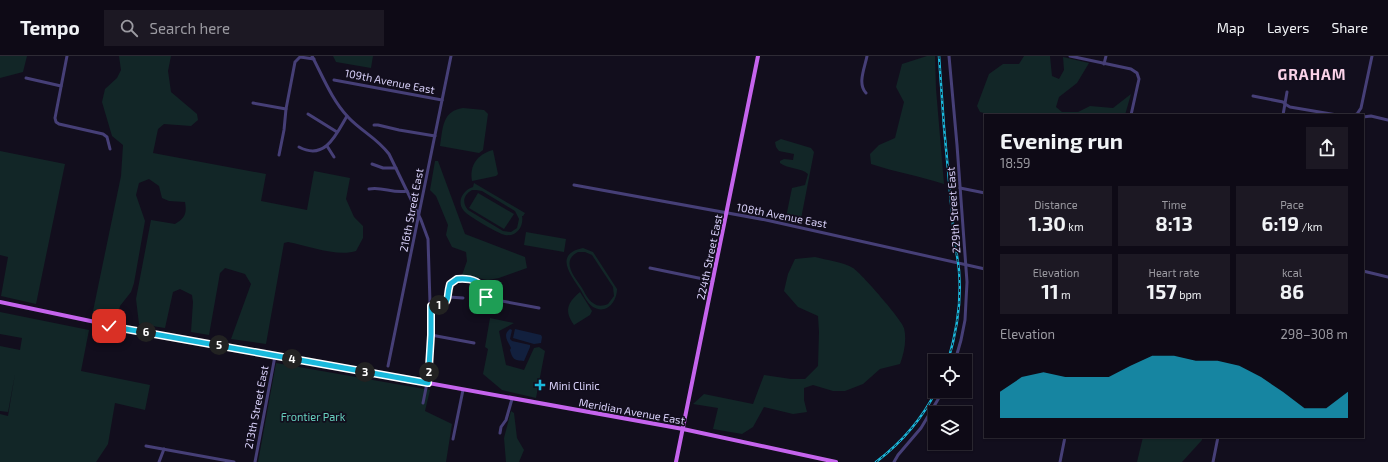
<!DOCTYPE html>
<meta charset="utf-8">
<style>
:root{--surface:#0e0a16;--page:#1c1823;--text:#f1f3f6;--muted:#9b9aa1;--line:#2e2b35;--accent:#1ab9dc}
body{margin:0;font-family:"Exo 2",sans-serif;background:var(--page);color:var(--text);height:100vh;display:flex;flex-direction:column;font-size:15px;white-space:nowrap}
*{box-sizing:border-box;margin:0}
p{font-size:13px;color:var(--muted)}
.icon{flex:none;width:22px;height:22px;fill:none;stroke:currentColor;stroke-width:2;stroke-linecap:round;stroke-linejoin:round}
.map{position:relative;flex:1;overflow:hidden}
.panel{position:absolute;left:984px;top:58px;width:380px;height:324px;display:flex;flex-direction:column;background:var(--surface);border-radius:0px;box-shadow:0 1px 3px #0004,0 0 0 1px var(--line)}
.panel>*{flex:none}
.controls{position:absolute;left:928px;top:298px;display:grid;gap:8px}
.controls a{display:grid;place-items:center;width:44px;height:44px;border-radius:0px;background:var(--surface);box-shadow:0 1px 3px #0004,0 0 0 1px var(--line);font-size:20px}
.pin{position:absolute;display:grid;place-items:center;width:34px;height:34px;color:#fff;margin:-17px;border-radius:8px;box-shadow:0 2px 6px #0006}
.km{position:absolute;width:20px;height:20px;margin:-10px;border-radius:50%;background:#222;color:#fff;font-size:11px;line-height:20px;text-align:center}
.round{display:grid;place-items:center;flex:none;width:42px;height:42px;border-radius:0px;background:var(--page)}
.head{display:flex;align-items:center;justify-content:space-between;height:68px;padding:0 16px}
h1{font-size:22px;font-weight:700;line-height:30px}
.figures{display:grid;grid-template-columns:repeat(3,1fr);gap:6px;height:68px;padding:4px 16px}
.figures div{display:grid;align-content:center;border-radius:0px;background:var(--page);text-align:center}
.figures b{font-size:20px;font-weight:700}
.figures small{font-size:11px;font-weight:400}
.figures p{font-size:11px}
.chart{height:112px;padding:8px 16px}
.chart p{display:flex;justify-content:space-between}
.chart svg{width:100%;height:72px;margin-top:4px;fill:var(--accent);opacity:.7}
header{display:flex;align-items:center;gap:24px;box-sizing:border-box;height:56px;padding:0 20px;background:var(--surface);border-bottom:1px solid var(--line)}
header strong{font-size:19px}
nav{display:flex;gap:22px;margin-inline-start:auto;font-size:14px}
.search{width:280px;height:36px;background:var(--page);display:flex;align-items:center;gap:10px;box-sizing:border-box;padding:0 14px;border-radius:0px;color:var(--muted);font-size:15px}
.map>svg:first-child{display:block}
.green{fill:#122627;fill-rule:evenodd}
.water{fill:#12203e}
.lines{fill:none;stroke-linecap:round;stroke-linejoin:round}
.minor{stroke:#463f77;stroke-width:3}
.major{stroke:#c564ed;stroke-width:4}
.rail-casing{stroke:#1ab9dc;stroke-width:2.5}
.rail{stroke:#120e1d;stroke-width:1;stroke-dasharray:3;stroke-linecap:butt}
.route-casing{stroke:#fff;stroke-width:8}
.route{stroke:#1ab9dc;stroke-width:5}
.poi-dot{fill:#1ab9dc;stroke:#120e1d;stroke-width:1.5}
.labels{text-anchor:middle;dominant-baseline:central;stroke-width:3.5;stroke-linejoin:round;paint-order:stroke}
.street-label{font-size:11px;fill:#d8d0f9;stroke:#120e1d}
.poi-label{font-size:11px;fill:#d8d0f9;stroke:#120e1d;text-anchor:start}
.park-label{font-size:11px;fill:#66d0be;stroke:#120e1d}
.district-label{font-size:15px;font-weight:bold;letter-spacing:1px;fill:#fad2e8;stroke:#120e1d}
</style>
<header>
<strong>Tempo</strong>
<div class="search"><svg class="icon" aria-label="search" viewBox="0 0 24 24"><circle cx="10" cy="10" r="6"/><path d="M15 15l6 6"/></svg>Search here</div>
<nav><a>Map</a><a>Layers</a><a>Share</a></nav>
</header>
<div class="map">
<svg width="1388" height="406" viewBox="0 0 1388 406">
<rect width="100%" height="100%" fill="#120e1d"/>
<!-- green -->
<g class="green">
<path d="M0,0H27L23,16L0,22Z"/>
<path d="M119,0H171L168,15L171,36L197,58L198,64L191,70L164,68L158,73L153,97L266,118L261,145L307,154L314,115L350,122L346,143L354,161L363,170V182L356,195C338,201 308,190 288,186L284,187L266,288L231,283L251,228L245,218L225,212L220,217L209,279L191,276L193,246L192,239L180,233L173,236L165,272L139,268L136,243L151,164L175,168C185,162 187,158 185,146L169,145L162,142L159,130L149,123L139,127L136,139L145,165L134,227L131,236L120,250L117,264L92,260L121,120L123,89L112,80L102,46L105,33L117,22L121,14Z"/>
<path d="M333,0H373L371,12L336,6Z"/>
<path d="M927,0H935L936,33L944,128C920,120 895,116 871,108L870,98L879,89L895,82L904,46L896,31L902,8Z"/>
<path d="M1024,0H1050L1052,20L1059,23L1064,14L1063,1L1089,7L1077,27L1059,41L1056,51L1062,56H1078L1090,50L1113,52L1131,38L1125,59H992L980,56L977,50L989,18L1003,8H1019Z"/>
<path d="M463,52L484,54L488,58L483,94L479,97L440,90C443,72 442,55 463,52Z"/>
<path d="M781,83L811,92L814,96L800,168L785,166L792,132L805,129L808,118C802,112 788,113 780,107V105L784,103L793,104L794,98L779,95L776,91L775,86Z"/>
<path d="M493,94L498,118L496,120L472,125C469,109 478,98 493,94Z"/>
<path d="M0,95L65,108L36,248L1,240L8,201L0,199Z"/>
<path d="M435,105H438L465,178L525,201L527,212L499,222L488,224L462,219L467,205L466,196L452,191L446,179L448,169L436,140L430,134Z"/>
<path d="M474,127L525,157L523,160H522C524,170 517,181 505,179C499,178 468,160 464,155C456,146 463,134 473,131ZM472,134H476L482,135L515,155L519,163L517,172L511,176L503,175L468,154C462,147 463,139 472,134Z"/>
<path d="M478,137L514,158L504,173L469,152Z"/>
<path d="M526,176L566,183L564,196L524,189Z"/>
<path d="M583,192L593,196L617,233C617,246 606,259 593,251C587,247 583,238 580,233C570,218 554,198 583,192ZM578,196H585L592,199L613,231L614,240L608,248C603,250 598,251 593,247C588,244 585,237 582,232C575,221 560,205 578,196Z"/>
<path d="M815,201C826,204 844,206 853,212C861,217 902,264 904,272C907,284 904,297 900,308L880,313L863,328L845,335H833L813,329L804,332V344L807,356L793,358L764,351L753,371L742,378L713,373L718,352L693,348L704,338L753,348L764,319L791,323H805L818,310L819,276L818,260L798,251L784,235L788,218L795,203Z"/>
<path d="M580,236L592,255L590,259L574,269C564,255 567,247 580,236Z"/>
<path d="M0,256L89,274L81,315L150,329L145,354L115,347L108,388L96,406H0V358L8,360L15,318L8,356L0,355V290L20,294L22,282L0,278Z"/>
<path d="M490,262L514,267L499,275L506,309L524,314L534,292L539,291L545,295L536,342L502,334L483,318L488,293L485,291Z"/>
<path d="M276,307L430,334L425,355L452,368L446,406H258Z"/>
<path d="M511,355L514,357L517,382L524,394L519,406H506L504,382Z"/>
<path d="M1143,381H1202V384L1182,406H1137Z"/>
</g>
<!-- water -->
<g class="water">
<path d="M510,273L512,274L510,283L512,285L530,289V291L524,305C514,304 513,304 510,294L511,292C508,285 502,279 510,273Z"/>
<path d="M515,273L541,279L542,281L541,287L534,288L513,282Z"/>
</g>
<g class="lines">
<!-- minor -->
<g class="minor">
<path d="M67,0L55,62L56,66L59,68L103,78L107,81L110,93"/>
<path d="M312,0C323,21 332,44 348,61C362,76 376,81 389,98L421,164L428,183L431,279L428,322L423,347"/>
<path d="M949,0L957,89L967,226L965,264L961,284L955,305"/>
<path d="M1070,0L1131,13L1137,17L1139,23L1131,59"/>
<path d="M1104,8L1106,0"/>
<path d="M26,22L61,30"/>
<path d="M334,24L442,44"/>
<path d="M866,37C857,28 865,11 867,0"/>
<path d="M1253,40L1283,46L1285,48L1290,51L1337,59"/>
<path d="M253,47L286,53"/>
<path d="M308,58L337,76"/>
<path d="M1283,59L1287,36"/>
<path d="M1349,59H1350"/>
<path d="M1354,59L1357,58L1361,52L1372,0"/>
<path d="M1363,61L1371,60L1388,64"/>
<path d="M374,69H378L399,74L435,80"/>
<path d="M327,90L334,101"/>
<path d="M299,91C325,105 336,79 347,60"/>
<path d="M279,99L284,74L286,53L295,6L300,1L314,3"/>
<path d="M372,108L383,112H396"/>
<path d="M574,129L766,164L985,213"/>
<path d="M960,132L985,137"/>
<path d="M369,133C382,130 393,138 407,135"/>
<path d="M650,212L713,225"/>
<path d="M1363,215L1388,221"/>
<path d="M449,241L463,242"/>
<path d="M431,250C435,249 439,250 443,248C455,243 443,222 460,222C466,222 477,224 481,229C485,235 483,240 491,243L539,252"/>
<path d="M431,279L474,287"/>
<path d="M388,310L451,0"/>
<path d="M500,377L501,371L506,364L512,343"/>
<path d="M453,383L463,334"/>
<path d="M146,390L234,406"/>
<path d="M159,406L164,393"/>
<path d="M255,406L275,300"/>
<path d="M894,406L898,399L921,372L943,335"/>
<path d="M1060,406L1065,381"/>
<path d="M1213,406L1218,381"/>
</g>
<!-- major -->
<g class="major">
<path d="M0,246L119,271L683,373L836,406"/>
<path d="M676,406L758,0"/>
</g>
<!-- rail casing -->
<g class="rail-casing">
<g id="rail">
<path d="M939,0L944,71L955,190C964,227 959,268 948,305"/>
<path d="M876,406C901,387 922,363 936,335"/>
</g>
</g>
<!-- rail -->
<use href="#rail" class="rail"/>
</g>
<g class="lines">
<!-- route casing -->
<g class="route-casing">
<path id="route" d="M109,270L428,327L431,279V250C453,248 445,245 450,228L457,223C464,222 476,223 480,229C483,232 483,237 486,241"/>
</g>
<!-- route -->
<use href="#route" class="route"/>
</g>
<!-- markers -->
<path class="poi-dot" d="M538 323h4v4h4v4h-4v4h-4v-4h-4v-4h4z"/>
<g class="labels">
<!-- street labels -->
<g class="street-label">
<text transform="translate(390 25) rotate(11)">109th Avenue East</text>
<text transform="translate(411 154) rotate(-79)">216th Street East</text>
<text transform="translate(953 154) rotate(-94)">229th Street East</text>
<text transform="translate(782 159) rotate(11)">108th Avenue East</text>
<text transform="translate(709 201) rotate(-78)">224th Street East</text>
<text transform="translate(256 351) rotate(-79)">213th Street East</text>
<text transform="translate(632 355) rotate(10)">Meridian Avenue East</text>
</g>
<!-- poi labels -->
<g class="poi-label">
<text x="549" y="329">Mini Clinic</text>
</g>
<!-- park labels -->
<g class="park-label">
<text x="313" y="360">Frontier Park</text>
</g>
<!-- district labels -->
<g class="district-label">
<text x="1312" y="18">GRAHAM</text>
</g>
</g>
</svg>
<div class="controls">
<a><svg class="icon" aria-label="locate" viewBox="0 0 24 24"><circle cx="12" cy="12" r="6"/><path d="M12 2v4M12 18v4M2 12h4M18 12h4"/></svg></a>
<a><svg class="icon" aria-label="layers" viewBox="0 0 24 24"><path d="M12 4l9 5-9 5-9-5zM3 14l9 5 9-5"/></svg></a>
</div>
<div class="pin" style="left:486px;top:241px;background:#1e9e55"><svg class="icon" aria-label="arrive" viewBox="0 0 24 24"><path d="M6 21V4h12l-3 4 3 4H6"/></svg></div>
<div class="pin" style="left:109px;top:270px;background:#d93025"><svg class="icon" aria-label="check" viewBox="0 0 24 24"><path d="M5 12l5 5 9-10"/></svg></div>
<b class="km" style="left:439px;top:249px">1</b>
<b class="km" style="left:429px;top:316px">2</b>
<b class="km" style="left:365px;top:316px">3</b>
<b class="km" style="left:292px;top:303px">4</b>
<b class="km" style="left:219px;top:289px">5</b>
<b class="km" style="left:146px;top:276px">6</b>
<section class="panel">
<div class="head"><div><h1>Evening run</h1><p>18:59</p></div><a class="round"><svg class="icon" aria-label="share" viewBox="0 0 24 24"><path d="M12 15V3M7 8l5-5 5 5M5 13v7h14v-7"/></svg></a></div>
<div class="figures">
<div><p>Distance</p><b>1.30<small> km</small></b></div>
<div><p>Time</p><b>8:13</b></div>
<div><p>Pace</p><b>6:19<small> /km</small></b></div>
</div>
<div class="figures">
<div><p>Elevation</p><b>11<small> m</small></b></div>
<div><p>Heart rate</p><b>157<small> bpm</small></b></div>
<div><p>kcal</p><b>86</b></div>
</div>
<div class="chart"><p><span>Elevation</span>298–308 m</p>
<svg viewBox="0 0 160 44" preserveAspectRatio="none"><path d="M0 44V28L10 19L20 16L30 19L40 19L50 19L60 12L70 6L80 6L90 9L100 9L110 12L120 19L130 28L140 38L150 38L160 28V44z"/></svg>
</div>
</section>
</div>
